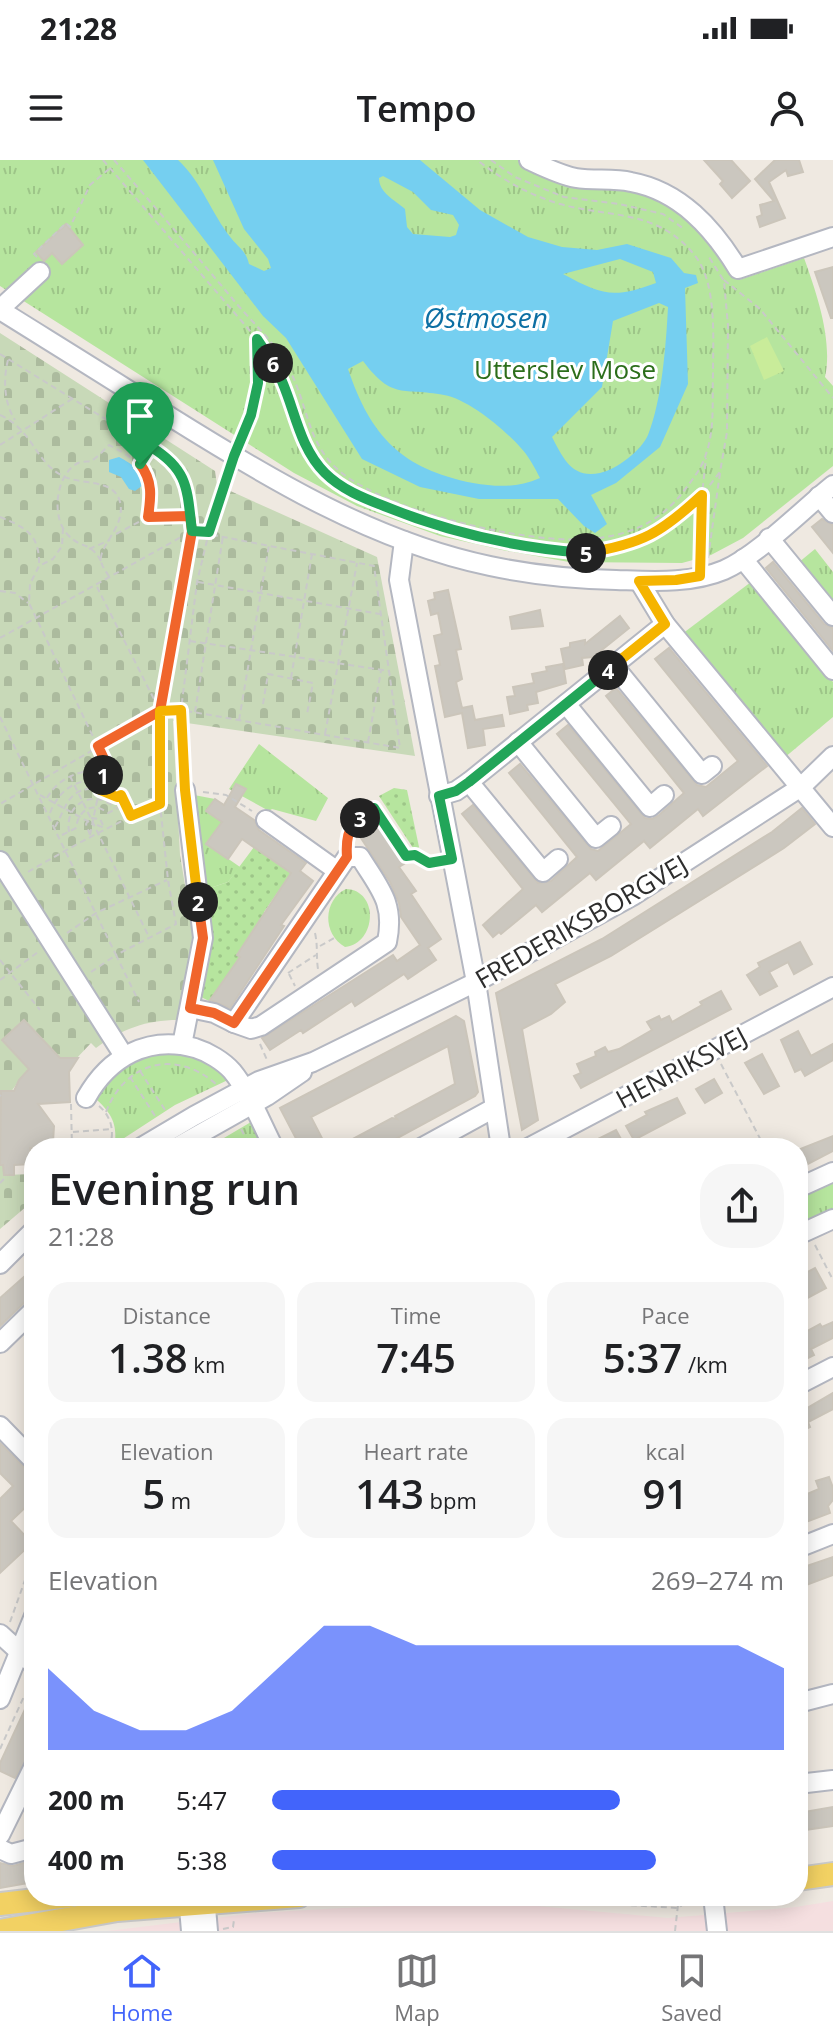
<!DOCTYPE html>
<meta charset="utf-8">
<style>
:root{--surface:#fff;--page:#f6f6f6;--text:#202124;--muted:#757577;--line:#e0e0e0;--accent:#4264fb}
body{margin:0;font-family:"Open Sans",sans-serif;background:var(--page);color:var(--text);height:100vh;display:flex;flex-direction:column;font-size:30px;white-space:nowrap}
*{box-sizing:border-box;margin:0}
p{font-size:26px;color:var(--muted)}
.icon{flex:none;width:44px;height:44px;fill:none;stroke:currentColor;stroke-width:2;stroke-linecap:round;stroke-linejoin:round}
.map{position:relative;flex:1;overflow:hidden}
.panel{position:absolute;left:24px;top:978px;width:784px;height:768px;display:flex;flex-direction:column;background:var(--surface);border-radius:32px;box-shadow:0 4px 20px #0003}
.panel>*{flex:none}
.pin{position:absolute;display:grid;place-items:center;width:68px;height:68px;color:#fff;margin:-82px -34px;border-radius:50% 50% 50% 0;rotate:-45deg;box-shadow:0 0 8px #0007}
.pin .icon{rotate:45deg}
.km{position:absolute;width:40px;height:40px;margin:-20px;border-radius:50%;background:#222;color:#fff;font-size:22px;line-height:40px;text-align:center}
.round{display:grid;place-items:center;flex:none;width:84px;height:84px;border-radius:32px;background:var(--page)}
.headline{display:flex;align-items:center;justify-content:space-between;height:136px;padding:0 24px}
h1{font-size:44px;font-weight:600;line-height:60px}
.metrics{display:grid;grid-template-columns:repeat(3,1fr);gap:12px;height:136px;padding:8px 24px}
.metrics div{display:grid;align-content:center;border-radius:20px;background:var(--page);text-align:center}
.metrics b{font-size:40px;font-weight:600}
.metrics small{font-size:22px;font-weight:400}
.metrics p{font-size:22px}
.chart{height:224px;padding:16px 24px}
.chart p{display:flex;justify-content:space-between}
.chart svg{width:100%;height:144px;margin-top:8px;fill:var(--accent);opacity:.7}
ul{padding:0 24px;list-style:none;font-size:26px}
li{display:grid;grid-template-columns:128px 96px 1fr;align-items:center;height:60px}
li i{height:20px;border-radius:10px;background:var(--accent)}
.status{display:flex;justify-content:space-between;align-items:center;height:56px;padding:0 40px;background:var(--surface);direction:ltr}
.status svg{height:22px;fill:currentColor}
header{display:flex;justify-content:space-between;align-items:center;height:104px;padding:0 24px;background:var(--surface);font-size:36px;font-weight:600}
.dock{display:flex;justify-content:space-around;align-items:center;height:112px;border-top:2px solid var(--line);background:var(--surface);font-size:22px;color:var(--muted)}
.dock a{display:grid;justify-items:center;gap:4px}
.dock .selected{color:var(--accent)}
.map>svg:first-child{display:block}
.medical{fill:#f5dfe0}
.grass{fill:url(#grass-dots)}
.cemetery{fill:url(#cemetery-stones)}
.park{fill:url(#park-tufts)}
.pitch{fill:#c9ec9a}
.water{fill:#75cff0;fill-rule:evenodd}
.building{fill:#cbc7bf;stroke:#cbc5ba;stroke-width:2}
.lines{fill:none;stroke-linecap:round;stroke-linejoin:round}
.minor-casing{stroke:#b4b7c1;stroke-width:22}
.major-casing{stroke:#c9c9c9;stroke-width:26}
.path{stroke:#c9c9c9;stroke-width:2;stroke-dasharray:6 4;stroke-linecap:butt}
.minor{stroke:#fff;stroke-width:18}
.major{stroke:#f2d163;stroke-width:22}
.split-1-casing{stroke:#fff;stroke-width:16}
.split-2-casing{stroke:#fff;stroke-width:16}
.split-3-casing{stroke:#fff;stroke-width:16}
.split-4-casing{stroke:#fff;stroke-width:16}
.split-5-casing{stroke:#fff;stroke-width:16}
.split-6-casing{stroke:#fff;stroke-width:16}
.split-7-casing{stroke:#fff;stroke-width:16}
.split-1{stroke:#f0652b;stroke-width:10}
.split-2{stroke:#f5b400;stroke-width:10}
.split-3{stroke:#f0652b;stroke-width:10}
.split-4{stroke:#22a559;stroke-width:10}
.split-5{stroke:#f5b400;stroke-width:10}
.split-6{stroke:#22a559;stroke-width:10}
.split-7{stroke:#22a559;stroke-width:10}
.labels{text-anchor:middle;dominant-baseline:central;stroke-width:6;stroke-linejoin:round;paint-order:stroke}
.park-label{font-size:26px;fill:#2c6e1b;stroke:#fff}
.street-label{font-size:26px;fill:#2e2e2e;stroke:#fff}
.water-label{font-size:28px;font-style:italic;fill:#0d6fa3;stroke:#fff}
</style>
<div class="status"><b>21:28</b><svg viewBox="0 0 49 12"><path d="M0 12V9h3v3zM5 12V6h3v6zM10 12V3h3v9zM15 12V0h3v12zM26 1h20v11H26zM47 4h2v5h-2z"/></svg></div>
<header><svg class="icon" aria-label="menu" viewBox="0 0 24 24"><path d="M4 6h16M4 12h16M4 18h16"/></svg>Tempo<svg class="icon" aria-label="person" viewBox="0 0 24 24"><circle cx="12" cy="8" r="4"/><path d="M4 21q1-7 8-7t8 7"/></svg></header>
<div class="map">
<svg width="833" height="1771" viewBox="0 0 833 1771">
<defs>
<pattern id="grass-dots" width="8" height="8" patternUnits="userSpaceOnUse" patternTransform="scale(2)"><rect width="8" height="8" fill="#b6e59e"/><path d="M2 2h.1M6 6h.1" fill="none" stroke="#9dc588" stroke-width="1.8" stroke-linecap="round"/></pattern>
<pattern id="cemetery-stones" width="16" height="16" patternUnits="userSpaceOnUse" patternTransform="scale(2)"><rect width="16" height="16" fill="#c8d9b8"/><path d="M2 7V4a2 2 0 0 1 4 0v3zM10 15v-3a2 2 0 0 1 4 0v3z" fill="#acbb9e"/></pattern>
<pattern id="park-tufts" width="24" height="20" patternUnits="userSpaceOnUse" patternTransform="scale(2)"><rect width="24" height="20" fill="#b6e59e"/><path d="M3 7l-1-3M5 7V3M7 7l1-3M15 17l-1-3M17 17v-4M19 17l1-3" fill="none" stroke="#9dc588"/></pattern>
</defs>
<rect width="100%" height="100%" fill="#efe9e1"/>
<!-- medical -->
<path class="medical" d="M833,1741V1771H107L257,1753L343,1748L494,1742L668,1758L796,1747Z"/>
<!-- grass -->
<g class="grass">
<path d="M394,628L407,630L419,687L415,691L379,636Z"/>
<path d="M254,687L291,713L264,752L266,754L238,796L240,797L209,841L201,837L212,772L204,730L228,722Z"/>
</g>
<!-- cemetery -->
<g class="cemetery">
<path d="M0,173L215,311L217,325L377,397L415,596L173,561L180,695L193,773L178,860C146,860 122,869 96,888L91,883L75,900L61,899L24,860L2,881L28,908V912C15,921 15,932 0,942Z"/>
<path d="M0,1005H3L4,1015L34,1014V1040L0,1069Z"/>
</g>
<!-- park -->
<g class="park">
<path d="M0,0H520L635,29L670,42L718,84L739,120L804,98C817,134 833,181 825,217L833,226V306L743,378L711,395L682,403L569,402L502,390L440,376L357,346L294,313L0,126Z"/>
<path d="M815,389L833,412V448L798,403Z"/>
<path d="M751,422L833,522V557L784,598L682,474Z"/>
<path d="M259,584L328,638L316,661L272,649L269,651L229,629Z"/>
<path d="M194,635L215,639L206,651L222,662L207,684L240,707L228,722L204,730Z"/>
<path d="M346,729C379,730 377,783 345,787C322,774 323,740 346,729Z"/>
<path d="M175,890L208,901L230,919L175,945L115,984C117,964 112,954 97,940C118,902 135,898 175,890Z"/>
<path d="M251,962L265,988H207Z"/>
<path d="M833,1016V1054L798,1070V1031Z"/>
</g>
<!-- pitch -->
<path class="pitch" d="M767,177L784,211L764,220L750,186Z"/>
<!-- water -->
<g class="water">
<path d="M143,0H178C202,22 211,53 231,78C239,88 246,91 249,104L264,111L271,108L268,99L244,69L213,0H420L480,50L528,77L562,87L597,90L627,84L671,98L684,113L696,115L698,123L685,128L688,224L660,287L616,323L591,335L607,364L595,373L584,366L558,339H479L420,327L362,299L286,178L263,156ZM383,16L413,32L431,50L453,55L459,65L456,75L450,77L413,74L407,67L405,49C395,40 379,33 379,18ZM620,99L653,112L656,123C613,139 602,135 563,114ZM659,143L668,147C666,185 662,240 648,275C641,291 617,309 600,313C572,319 563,298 552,277L602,227L613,161ZM363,201C393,241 403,227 444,235C468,239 504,269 520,287C528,295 535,308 540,318C517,328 497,327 473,323C402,309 371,277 348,209Z"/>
<path d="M119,297C132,304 142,310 143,325L135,331L129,329L121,317L109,312V300Z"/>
</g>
<!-- building -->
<g class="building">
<path d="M704,0H731L750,21L732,38L720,24L723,21Z"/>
<path d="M775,0H799L803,12L788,16L786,10L769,22L785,58L760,67L757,57L762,55L760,45L774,41L755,19Z"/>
<path d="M66,64L83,85L62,104L52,93L44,101L36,92Z"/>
<path d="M833,107V158H831L815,112Z"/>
<path d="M822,359L833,365V393L812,367Z"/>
<path d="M773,402L824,464L833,468V491L766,408Z"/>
<path d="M448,430L461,489L456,490L462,519L456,522L462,548L472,546L475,560L502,555L504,566L483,569L485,585L468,588L462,553L445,557L435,506L440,505L434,476L442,474L438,453L431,455L428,441L435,439L434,433Z"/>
<path d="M540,450L543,466L512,469L510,457Z"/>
<path d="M620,456L629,468L593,497L582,498L583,505L565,509L561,489L570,487V483L585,480V484Z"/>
<path d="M669,488L767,606L703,656L698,649L650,688L644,681L596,720L590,713L542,752L536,745L501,774L499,772L493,777L483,765L523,729L462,654L473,645L538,723L551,721L577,697L509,613L520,604L591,689L598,691L631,664L557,574L568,565L645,658L652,659L658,656L684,633L606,536L616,528L697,625L706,627L738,601L655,499Z"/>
<path d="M563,504L566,523L536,532L538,543L527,545L528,550L510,554L507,537L515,536L513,527L534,523L532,514L547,511L546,507Z"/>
<path d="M236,624L246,629L235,647L254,660L259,670L306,703L300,711L313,721L281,765L284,766L230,848L210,840L240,797L237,795L291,713L242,679L228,699L206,684L222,662L206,651L215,639L224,645Z"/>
<path d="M802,648L815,664L784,688L611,796L555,824L565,842L551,854L522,869L538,960L522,970L496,833L602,779L772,672Z"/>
<path d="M370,654L404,704L399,707L416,731L411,734L441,779L428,788L436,800L408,819L404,814L355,846L352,841L303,873L301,870L270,890L262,878L393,795L397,801L420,785L401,757L399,743L390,722L353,666Z"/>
<path d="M800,782L812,804L794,814L788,802L769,812L777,826L760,835L747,815L760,807L758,803Z"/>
<path d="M721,831L731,849L581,928L574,916L581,913L577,904L596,896L595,892L605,887L608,892L619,889L652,870L647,862L659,856L661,860L669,856L672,862L702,845L700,842Z"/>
<path d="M456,856L464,861L478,932L475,936L379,988H336L392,958L397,959L395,956L455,924L448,886L311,957L327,988H301L280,948Z"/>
<path d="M24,860L60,898H78L69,912L70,942L38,944L54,966L53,982L46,988H30L31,1004L14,1005V1015H4L3,1005H0L1,931H14L19,920L29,909L2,880Z"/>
<path d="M798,871L811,896L833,884V900L805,916L801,909L795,912L781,880Z"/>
<path d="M762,894L779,926L764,934L745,903Z"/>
<path d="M714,919L722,933L705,943L696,929Z"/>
<path d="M677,938L685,953L634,980L626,966L647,955L645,952Z"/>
<path d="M616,970L621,979L612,984L615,988H580Z"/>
<path d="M833,976V991L798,1009V990Z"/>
<path d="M34,1108V1138L26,1141L0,1166V1138Z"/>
<path d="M815,1108L826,1128L798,1143V1117Z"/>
<path d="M833,1162V1178L811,1189L814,1195L798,1203V1176L820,1164L822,1167Z"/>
<path d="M833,1233V1249L808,1262L810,1267L798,1273V1243L802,1251Z"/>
<path d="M0,1283L34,1317V1339L11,1361L32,1383L0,1413V1339L13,1326L0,1313Z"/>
<path d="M829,1317L833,1328V1340L828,1346L830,1353L798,1365V1338L819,1329L816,1321Z"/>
<path d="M833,1397V1415L798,1428V1409Z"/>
<path d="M34,1530V1587L15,1618L0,1611V1603Z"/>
<path d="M833,1647V1666L798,1671V1653Z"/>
<path d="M34,1700V1722L0,1728V1703L13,1706Z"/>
</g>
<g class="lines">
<!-- minor casing -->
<g class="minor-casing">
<g id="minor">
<path d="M529,0C544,7 560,15 576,18C594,21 613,18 631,22C680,31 713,68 738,109L833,77"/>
<path d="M0,149L40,112"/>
<path d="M0,150C56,185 113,220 169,256C268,318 374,382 490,406C532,415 574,419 616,420C651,421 691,424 724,410C757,396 803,349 833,325"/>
<path d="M819,336L833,353"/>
<path d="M769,378L833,456"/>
<path d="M404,381L399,420L476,822L501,988"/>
<path d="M743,399L833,510"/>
<path d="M639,421L665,464L833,667"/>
<path d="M613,505L702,614L712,606"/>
<path d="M566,544L650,647L664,635"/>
<path d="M518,582L596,678L611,666"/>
<path d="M469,622L543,712L558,699"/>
<path d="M439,636L456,631L469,622L665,464"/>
<path d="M266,660L336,710"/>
<path d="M347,697H360C380,729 395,743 387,782L261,866L251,869L234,863Z"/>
<path d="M0,701L124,896"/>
<path d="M190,848L214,853L234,863"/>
<path d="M182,885L203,778L185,630"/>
<path d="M86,938C109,897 148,875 195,888C208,892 223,901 232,911C250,933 261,963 274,988"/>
<path d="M140,988L194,956L259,921L313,902L476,822L634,735L801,627L833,596"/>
<path d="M175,988L267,936L302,912"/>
<path d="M421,988L494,948"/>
<path d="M528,988L833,827"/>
<path d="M798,1028L833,1012"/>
<path d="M798,1075L833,1059"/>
<path d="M0,1104L34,1070"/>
<path d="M0,1183L34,1150"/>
<path d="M798,1225L833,1207"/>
<path d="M0,1266L34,1301"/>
<path d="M798,1388L833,1374"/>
<path d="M0,1474L34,1505"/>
<path d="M0,1539L34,1456"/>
<path d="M798,1543L833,1534"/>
<path d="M798,1624L833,1620"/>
<path d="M0,1675L34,1606"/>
<path d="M0,1689L11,1694L34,1688"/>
<path d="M188,1736L191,1771"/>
<path d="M205,1736L208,1771"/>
<path d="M713,1736L717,1771"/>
</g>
</g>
<!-- major casing -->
<g class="major-casing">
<g id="major">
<path d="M798,1719L833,1714"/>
<path d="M0,1744L70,1736"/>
<path d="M0,1771L117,1750L299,1736"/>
</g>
</g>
<!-- path -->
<g class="path">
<path d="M103,0L257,179L280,215L307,288L325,313L354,334L433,366L549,389L586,393L623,387L655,375L702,335L720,312L727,272L728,166L724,121L709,97"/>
<path d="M114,0C155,47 196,95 236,143C253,163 276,184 288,207C311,249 305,289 350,319C390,345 451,362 498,371C563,383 638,391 683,332C692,320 702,308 706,294C715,269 712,240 713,213C713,179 717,125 696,97C659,49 611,58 560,44C529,35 503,20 477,0"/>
<path d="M491,0L515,17L564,37L619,44L663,54L684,69"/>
<path d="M37,97L34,94L66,63L70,67L90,25L109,9"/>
<path d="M724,120L760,149L833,238"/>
<path d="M0,194L167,297L186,323L192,369"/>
<path d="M8,200C3,219 4,243 15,260"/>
<path d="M0,255C33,270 34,300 61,315C79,326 114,317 120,342C126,366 99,386 101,400C101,406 107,412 109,417"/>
<path d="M240,282C256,243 258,221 257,179"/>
<path d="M0,285L72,239"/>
<path d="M141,303L150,288"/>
<path d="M0,357C27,368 40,375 39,406"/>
<path d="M63,368L62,386L53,399L39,406L30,424L29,443L131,656"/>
<path d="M116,374L148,357L189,356"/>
<path d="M89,389L110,380"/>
<path d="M708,398L720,313"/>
<path d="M700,399L702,335L706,298"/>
<path d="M101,401C90,381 81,389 68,375C51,358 55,315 78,303C82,301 87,302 91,301C97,298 104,290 109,285C146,304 155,316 148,357"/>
<path d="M198,422L380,454"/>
<path d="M0,431L15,433L28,443"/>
<path d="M0,478L192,371L374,406L400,588L181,550L160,551L0,644"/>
<path d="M190,481L389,511"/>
<path d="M291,518L312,394"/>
<path d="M263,544L268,514L313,523L307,554"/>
<path d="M160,549L192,371"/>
<path d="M195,552L223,376"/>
<path d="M0,557L116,795L176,764L168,720L160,644V551L97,427"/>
<path d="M239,560L269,385"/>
<path d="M325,574L357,403"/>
<path d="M368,582L381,511"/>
<path d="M184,614L181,550L197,422L209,372L229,310"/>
<path d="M70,616L149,777"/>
<path d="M203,632L226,635L252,651"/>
<path d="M40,635L91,663"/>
<path d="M47,638C58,618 80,609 102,611"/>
<path d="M50,653C61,624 86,614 115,624"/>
<path d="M97,665L105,668"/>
<path d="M55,667C66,649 68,623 102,630C109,631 114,635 120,636"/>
<path d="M388,668L396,662"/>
<path d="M69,672C64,643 95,628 115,648"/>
<path d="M62,675L76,668C78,650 93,641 108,653L124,645"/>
<path d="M90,675L105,602"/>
<path d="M90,675L86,664L90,658L100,659L103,665"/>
<path d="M347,680L352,663L374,648L406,696C418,695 425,703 436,702"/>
<path d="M28,712C71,687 114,663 160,644"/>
<path d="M67,773L96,753L167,720"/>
<path d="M315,773C318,786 316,796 318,809"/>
<path d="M320,786L334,778"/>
<path d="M0,800L40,850"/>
<path d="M91,812L116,795L139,842"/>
<path d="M288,813L316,795"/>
<path d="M289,814L295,826"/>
<path d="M0,820L38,792"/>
<path d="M260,884L267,900"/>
<path d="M721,904L765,988"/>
<path d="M140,911L167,953"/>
<path d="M130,917L157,959"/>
<path d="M0,936L1,935"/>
<path d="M71,944L72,988"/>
<path d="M99,946C112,957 115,973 109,988"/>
<path d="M106,952C125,902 176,888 217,925"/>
<path d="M241,969L251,988"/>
<path d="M73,972L111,969"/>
<path d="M0,1023L4,1019"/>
<path d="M815,1085L833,1120"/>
<path d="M10,1462L34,1395"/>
<path d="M0,1589L31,1521"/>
<path d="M561,1741L678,1748L694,1736"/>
<path d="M316,1744L434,1741"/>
<path d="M223,1769L233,1767L234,1760"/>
<path d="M675,1771L679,1736"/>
</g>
<!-- minor -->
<use href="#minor" class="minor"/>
<!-- major -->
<use href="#major" class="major"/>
</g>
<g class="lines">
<!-- split-1 casing -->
<g class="split-1-casing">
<path id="split-1" d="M103,615L105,601L98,586L160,551L192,371L190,356L148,357C151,337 153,321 140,304"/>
</g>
<!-- split-2 casing -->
<g class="split-2-casing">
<path id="split-2" d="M103,615L100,630L117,637L121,635L131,656L160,644V551L181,550L185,630L198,742"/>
</g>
<!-- split-3 casing -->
<g class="split-3-casing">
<path id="split-3" d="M198,742L203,778L190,848L214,853L234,863L347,697C346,682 347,667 360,658"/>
</g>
<!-- split-4 casing -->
<g class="split-4-casing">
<path id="split-4" d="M360,658L374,648L406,696L415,695L429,703L452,699L439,636L456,631L469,622L608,510"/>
</g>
<!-- split-5 casing -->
<g class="split-5-casing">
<path id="split-5" d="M586,393C642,384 661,373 702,335L700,416L676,420L639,421L665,464L608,510"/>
</g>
<!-- split-6 casing -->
<g class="split-6-casing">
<path id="split-6" d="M273,203C294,237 295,283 325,313C341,329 363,338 384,346C448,372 516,388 586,393"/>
</g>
<!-- split-7 casing -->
<g class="split-7-casing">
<path id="split-7" d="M140,304L151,287C189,310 187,330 192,371L209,372L234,296L251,255L258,223L257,179L273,203"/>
</g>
<!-- split-1 -->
<use href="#split-1" class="split-1"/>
<!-- split-2 -->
<use href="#split-2" class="split-2"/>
<!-- split-3 -->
<use href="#split-3" class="split-3"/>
<!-- split-4 -->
<use href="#split-4" class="split-4"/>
<!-- split-5 -->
<use href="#split-5" class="split-5"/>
<!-- split-6 -->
<use href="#split-6" class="split-6"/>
<!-- split-7 -->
<use href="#split-7" class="split-7"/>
</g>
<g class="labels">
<!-- park labels -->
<g class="park-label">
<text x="565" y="209">Utterslev Mose</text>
</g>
<!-- street labels -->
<g class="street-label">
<text transform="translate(581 761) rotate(-30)">FREDERIKSBORGVEJ</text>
<text transform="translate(681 907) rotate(-28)">HENRIKSVEJ</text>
</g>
<!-- water labels -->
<g class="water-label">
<text x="486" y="157">Østmosen</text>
</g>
</g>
</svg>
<div class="pin" style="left:140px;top:304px;background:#1e9e55"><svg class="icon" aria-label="arrive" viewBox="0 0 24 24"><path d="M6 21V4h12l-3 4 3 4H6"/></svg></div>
<b class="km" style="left:103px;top:615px">1</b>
<b class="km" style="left:198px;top:742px">2</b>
<b class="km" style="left:360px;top:658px">3</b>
<b class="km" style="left:608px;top:510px">4</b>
<b class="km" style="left:586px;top:393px">5</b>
<b class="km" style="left:273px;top:203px">6</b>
<section class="panel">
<div class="headline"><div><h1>Evening run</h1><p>21:28</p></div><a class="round"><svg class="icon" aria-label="share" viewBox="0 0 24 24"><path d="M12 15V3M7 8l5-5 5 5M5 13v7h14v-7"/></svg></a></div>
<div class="metrics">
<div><p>Distance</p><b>1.38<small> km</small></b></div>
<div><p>Time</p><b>7:45</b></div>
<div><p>Pace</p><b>5:37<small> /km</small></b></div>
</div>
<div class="metrics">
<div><p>Elevation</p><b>5<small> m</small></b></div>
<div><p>Heart rate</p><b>143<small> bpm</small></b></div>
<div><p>kcal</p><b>91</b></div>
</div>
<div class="chart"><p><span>Elevation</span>269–274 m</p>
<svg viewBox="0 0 160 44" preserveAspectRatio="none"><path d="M0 44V19L10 32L20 38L30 38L40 32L50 19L60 6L70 6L80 12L90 12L100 12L110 12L120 12L130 12L140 12L150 12L160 19V44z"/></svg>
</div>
<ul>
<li><b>200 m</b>5:47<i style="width:68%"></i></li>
<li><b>400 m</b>5:38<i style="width:75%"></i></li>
</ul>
</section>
</div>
<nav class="dock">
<a class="selected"><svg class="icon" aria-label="home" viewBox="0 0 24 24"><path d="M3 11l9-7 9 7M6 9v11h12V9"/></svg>Home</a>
<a><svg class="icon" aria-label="map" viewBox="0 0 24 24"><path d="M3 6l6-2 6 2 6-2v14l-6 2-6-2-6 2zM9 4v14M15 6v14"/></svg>Map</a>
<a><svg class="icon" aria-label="saved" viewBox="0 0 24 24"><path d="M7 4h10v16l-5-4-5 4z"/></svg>Saved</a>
</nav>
